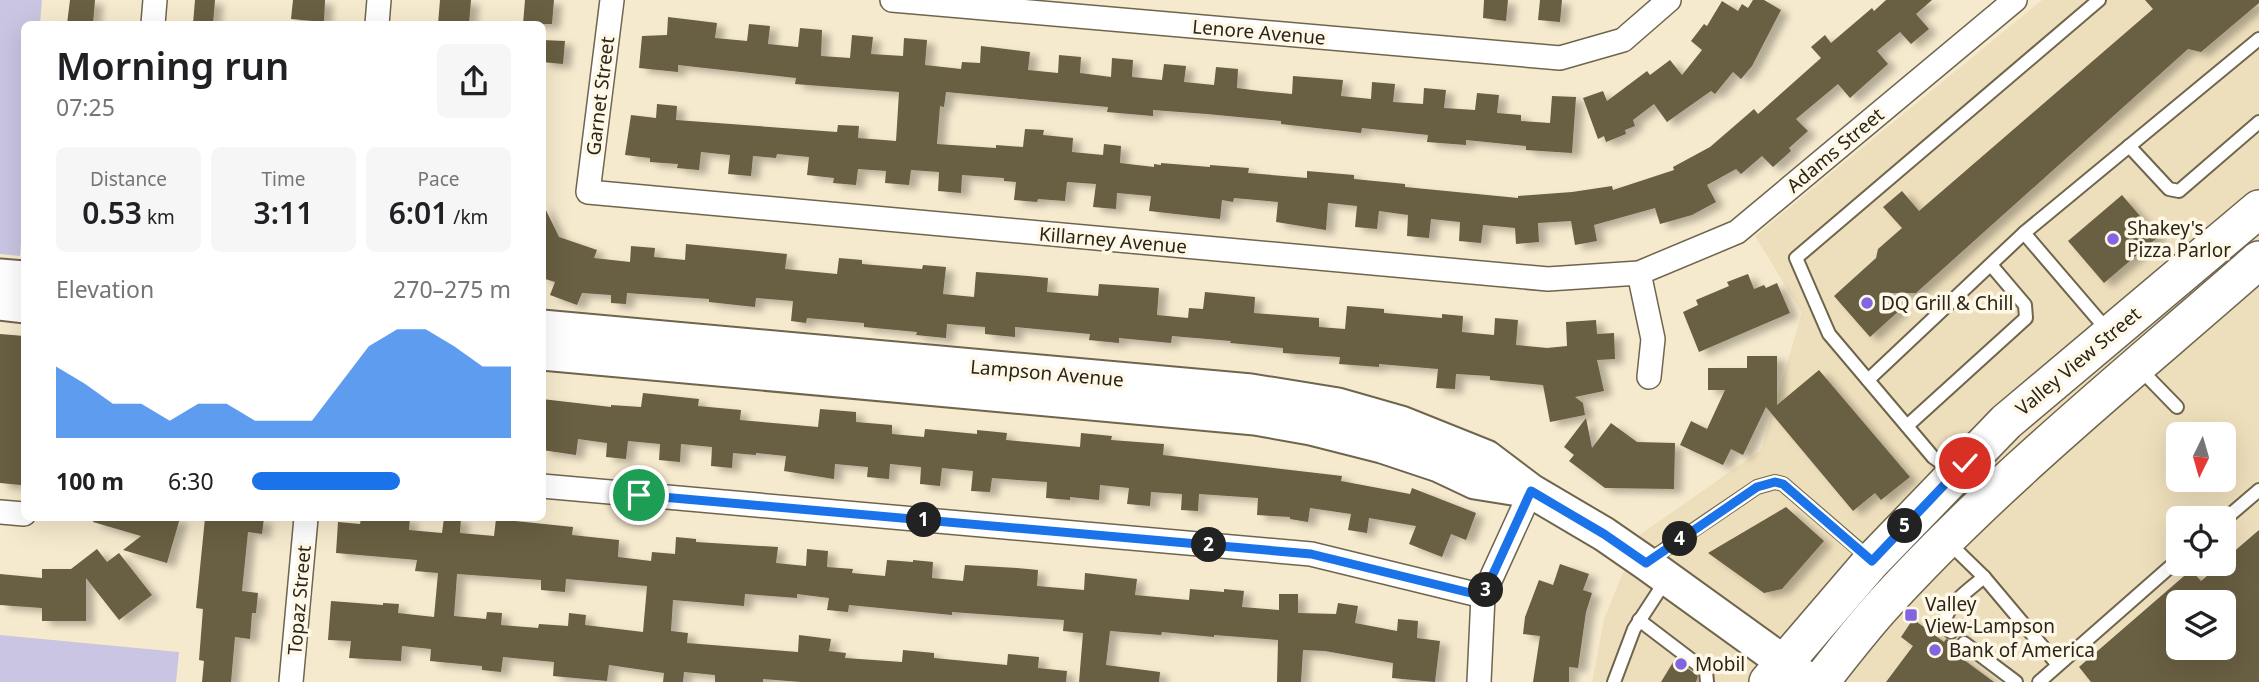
<!DOCTYPE html>
<meta charset="utf-8">
<style>
:root{--surface:#fff;--page:#f6f6f6;--text:#202124;--muted:#757577;--accent:#1a73e8}
body{margin:0;font-family:"Noto Sans",sans-serif;background:var(--page);color:var(--text);height:100vh;display:flex;flex-direction:column;font-size:26px;white-space:nowrap}
*{box-sizing:border-box;margin:0}
p{font-size:23px;color:var(--muted)}
.icon{flex:none;width:38px;height:38px;fill:none;stroke:currentColor;stroke-width:2;stroke-linecap:round;stroke-linejoin:round}
.map{position:relative;flex:1;overflow:hidden}
.drawer{position:absolute;left:21px;top:21px;width:525px;height:500px;display:flex;flex-direction:column;background:var(--surface);border-radius:10px;box-shadow:0 7px 28px #0002}
.drawer>*{flex:none}
.needle{width:46px;rotate:185deg}
.tools{position:absolute;left:2166px;top:422px;display:grid;gap:14px}
.tools a{display:grid;place-items:center;width:70px;height:70px;border-radius:10px;background:var(--surface);box-shadow:0 7px 28px #0002;font-size:35px}
.pin{position:absolute;display:grid;place-items:center;width:60px;height:60px;color:#fff;margin:-30px;border:4px solid #fff;border-radius:50%;box-shadow:0 2px 7px #0007}
.km{position:absolute;width:35px;height:35px;margin:-18px;border-radius:50%;background:#222;color:#fff;font-size:19px;line-height:35px;text-align:center}
.round{display:grid;place-items:center;flex:none;width:74px;height:74px;border-radius:10px;background:var(--page)}
.summary{display:flex;align-items:center;justify-content:space-between;height:119px;padding:0 35px}
h1{font-size:38px;font-weight:600;line-height:52px}
.stats{display:grid;grid-template-columns:repeat(3,1fr);gap:10px;height:119px;padding:7px 35px}
.stats div{display:grid;align-content:center;border-radius:10px;background:var(--page);text-align:center}
.stats b{font-size:30px;font-weight:600}
.stats small{font-size:19px;font-weight:400}
.stats p{font-size:19px}
.chart{height:196px;padding:14px 35px}
.chart p{display:flex;justify-content:space-between}
.chart svg{width:100%;height:126px;margin-top:7px;fill:var(--accent);opacity:.7}
ul{padding:0 35px;list-style:none;font-size:23px}
li{display:grid;grid-template-columns:112px 84px 1fr;align-items:center;height:52px}
li i{height:18px;border-radius:9px;background:var(--accent)}
.map>svg:first-child{display:block}
.built{fill:#eedfbc;fill-rule:evenodd}
.green{fill:#c9c5e2}
.building{fill:#695e42;fill-rule:evenodd;filter:url(#shadow)}
.lines{fill:none;stroke-linecap:round;stroke-linejoin:round}
.service-casing{stroke:#6f654d;stroke-width:16}
.minor-casing{stroke:#6f654d;stroke-width:26}
.secondary-casing{stroke:#6f654d;stroke-width:37}
.primary-casing{stroke:#6f654d;stroke-width:40}
.service{stroke:#fff;stroke-width:12}
.minor{stroke:#fff;stroke-width:23}
.secondary{stroke:#fff;stroke-width:33}
.primary{stroke:#fff;stroke-width:37}
.route-casing{stroke:#fff;stroke-width:14}
.route{stroke:#1a73e8;stroke-width:9}
.poi-dot{fill:#8266e1;stroke:#fff8e7;stroke-width:2.5}
.labels{text-anchor:middle;dominant-baseline:central;stroke-width:7;stroke-linejoin:round;paint-order:stroke}
.street-label{font-size:19px;fill:#29251a;stroke:#fff8e7}
.poi-label{font-size:19px;fill:#29251a;stroke:#fff8e7;text-anchor:start}
</style>
<div class="map">
<svg width="2259" height="682" viewBox="0 0 2259 682">
<defs>
<filter id="shadow"><feDropShadow dx="8" dy="4.5" stdDeviation="3.5" flood-color="#0004"/></filter>
</defs>
<rect width="100%" height="100%" fill="#f6eace"/>
<!-- built -->
<path class="built" d="M2042,0H2259V682H1592L1604,619L1638,536L1761,450L1802,313L1755,236ZM2179,434H2224V480H2179ZM2179,518H2224V564H2179ZM2179,602H2224V648H2179Z"/>
<!-- green -->
<g class="green">
<path d="M0,0H42L40,24H24V202L20,256L0,254Z"/>
<path d="M0,635L179,652L176,682H0Z"/>
</g>
<!-- building -->
<g class="building">
<path d="M70,0H95L93,24H67Z"/>
<path d="M195,0H215L213,24H193Z"/>
<path d="M293,0H325L324,22L291,19Z"/>
<path d="M440,0H471L469,24H438Z"/>
<path d="M525,0H554L552,24H523Z"/>
<path d="M1484,0H1508L1506,21L1483,18Z"/>
<path d="M1540,0H1562L1560,22L1538,20Z"/>
<path d="M1753,0H1764L1781,10L1752,66L1741,79L1733,72L1715,94L1711,91L1667,122L1654,104L1633,120L1635,126L1625,130L1626,134L1606,142L1604,136L1598,139L1583,98L1603,91L1607,101L1647,71L1650,75L1670,60L1682,75L1702,50L1691,41L1704,24L1707,26L1722,1L1738,11L1742,4L1748,8Z"/>
<path d="M1886,0H1932L1916,14L1929,29L1911,44L1900,32L1877,51L1888,64L1850,98L1838,84L1796,119L1808,131L1789,148L1791,151L1773,167L1762,156L1741,174L1736,169L1707,185L1716,202L1692,215L1660,224L1655,208L1594,225L1597,241L1575,245L1571,221L1538,223L1539,242L1516,244L1515,228L1483,225L1481,243L1459,241L1460,222L1431,219L1429,238L1407,236L1408,215L1379,211L1377,229L1355,227L1357,206L1328,203L1326,230L1276,222L1278,202L1234,198L1233,202L1222,200L1220,219L1149,211L1151,196L1117,193L1116,209L1093,207L1096,184L1067,182L1065,201L1038,199L1037,202L1014,200L1016,182L1004,181V178L962,175L961,193L938,191L939,172L911,170L909,185L885,183L886,171L858,169L856,185L833,183L834,178L807,175L809,157L777,154L776,158L753,156L751,176L728,174L730,155L701,152L699,170L677,168L678,164L650,162V158L625,155L631,115L656,118L657,104L677,106L676,120L837,132L838,125L859,126L858,138L896,141L899,92L795,84L796,78L678,65V72L639,68L642,36L667,35L668,17L717,23L715,38L747,41L749,24L770,26L768,44L798,47L800,28L822,30L821,56L850,58L852,35L873,37L871,54L903,56L904,38L927,40L925,65L961,69L962,62L980,63L981,46L1030,52L1028,70L1058,73L1059,55L1081,57L1080,73L1111,77L1112,58L1133,60L1132,77L1162,80L1164,64L1186,66L1184,82L1214,85L1216,67L1238,69L1237,88L1260,91L1292,94L1293,76L1343,80L1341,96L1371,99L1372,82L1395,84L1393,102L1423,104L1424,88L1446,90L1444,108L1475,110L1477,93L1499,95L1497,113L1521,115V121L1550,123L1552,96L1576,97L1572,153L1526,150V146L1466,140V145L1427,142L1428,135L1362,128L1361,133L1281,124V121L1207,114L1153,110V116L1107,112L1108,107L946,92L944,107L940,106L937,144L996,148V145L1023,147L1025,129L1044,130L1043,135L1073,138L1072,152L1103,155L1104,144L1121,146L1120,163L1154,167V164L1161,165V163L1210,167V165L1249,168L1248,173L1307,178V171L1354,175V179L1405,184V187L1518,198V196L1572,192L1612,186L1613,190L1674,170L1673,167L1710,147L1754,109L1758,114L1821,58L1811,47L1825,35L1831,43L1872,8L1874,11Z"/>
<path d="M2145,0H2259V3L2201,52L2188,49L1916,293H1887L1901,309L1870,337L1834,296L1876,258L1878,249L1902,228L1883,207L1902,191L1919,211L2153,9Z"/>
<path d="M542,40L565,41L563,64L542,62Z"/>
<path d="M2122,195L2158,237L2104,283L2068,241Z"/>
<path d="M542,202L559,237L597,250L594,258L630,262L631,246L655,248L654,257L685,260L686,244L787,254L785,269L837,274L839,258L862,260V264L922,269L923,265L946,267L943,294L974,297L976,272L1028,276L1048,278L1047,292L1098,296L1099,284L1159,288L1157,315L1188,318L1189,308L1203,309L1205,292L1255,297L1254,313L1319,318V327L1345,329L1347,306L1384,309V313L1442,318V314L1463,316L1462,332L1494,335L1495,318L1518,320L1516,345L1547,348L1567,346L1566,322L1596,320L1597,334L1614,333L1615,359L1597,360L1604,391L1575,397L1583,403L1585,415L1550,422L1543,385L1490,380V376L1456,374L1455,389L1436,388L1438,369L1379,364V367L1339,364L1340,357L1283,353V348L1230,343L1231,341L1172,336L1171,343L1119,338V343L1089,340L1090,334L1015,327V337L985,334V327L947,324L946,338L916,335L917,332L864,327V323L807,318L806,323L791,321L793,301L756,298L755,307L709,302V299L627,293L626,304L611,303V295L582,293L577,305L550,295L555,282L542,278Z"/>
<path d="M1748,274L1754,289L1764,285L1766,288L1777,283L1790,313L1699,352L1683,312L1698,305L1696,300L1729,286L1727,282Z"/>
<path d="M0,334L24,336V470L22,469L21,485L0,483Z"/>
<path d="M1747,356H1777V405L1819,370L1910,477L1881,500L1875,493L1853,511L1766,407L1743,455L1731,449L1723,465L1680,445L1691,421L1707,429L1725,390H1708V368H1747Z"/>
<path d="M643,393L699,399L698,406L741,410L740,420L818,427L820,409L856,412V422L892,425V434L924,437L925,429L977,434V430L1007,433L1006,440L1080,447L1081,433L1112,436L1111,440L1164,444L1163,455L1342,476L1341,481L1410,494L1412,488L1476,513L1466,540L1451,534L1442,557L1409,544L1416,526L1369,518L1367,533L1348,530L1351,514L1310,508L1308,522L1290,519V517L1257,515L1258,498L1199,494L1198,511L1181,510L1182,494L1151,492L1150,506L1127,504L1129,488L1100,485L1099,500L1070,497V500L1046,498L1047,482L1018,480L992,478L990,492L971,491L973,471L942,468L940,486L920,484L921,467L890,464L889,479L867,477L868,467L835,464L834,479L784,471L786,456L756,453V455L733,453L732,468L711,466L712,447L681,444L680,462L659,460L660,444L628,441L626,459L606,457L607,443L578,439L576,455L542,450V399L611,407V405L641,407Z"/>
<path d="M1586,418L1592,448L1611,423L1637,442L1675,443L1674,489L1605,488L1569,461L1574,455L1564,447Z"/>
<path d="M1786,507L1824,541L1782,589L1764,593L1708,553Z"/>
<path d="M94,518H180L167,563L123,550L141,536L93,522Z"/>
<path d="M205,518H264L262,534L248,532L242,591L258,593L256,613H252L250,639L235,637L231,682H202L204,661L199,660L203,609L196,608Z"/>
<path d="M361,518H410L409,530L442,533L444,518H461L460,533L494,536L496,519L573,527L572,535L619,540L618,557L651,561L652,552L675,554L676,537L696,539V542L778,547L776,563L806,566L807,549L828,551L827,567L853,569L852,573L885,576L887,560L913,562V560L933,562L932,578L963,581L965,565L1017,568L1038,570L1037,586L1084,590L1085,573L1137,579L1135,595L1189,600L1190,589L1224,592V589L1244,591L1242,607L1279,610V594H1298V613L1336,614L1338,603L1358,606L1355,623L1397,631L1398,619L1418,621L1417,638L1440,641L1435,682L1392,678L1393,663L1325,651L1303,650L1301,682H1277L1278,640L1214,635V637L1162,632L1161,635L1110,631L1106,665L1160,672L1159,682H1079L1083,633L1063,631L1064,620L952,612V615L849,605L848,612L827,610L829,598L797,594V598L745,594L744,606L673,600L671,631L688,633L687,643L798,652L799,635L831,639L829,651L846,653L845,658L902,662L903,650L934,653V658L1007,665L1008,654L1039,657L1038,668L1067,671L1066,682H801L763,679V682H715V675L684,672L683,682H663L664,673L609,665L607,681L553,676L554,662L503,657L501,672L482,670V666L430,661L431,649L402,646L401,661L349,658L351,641L328,640L331,601L383,605V603L399,604L398,613L434,617L438,573L415,571L417,560L336,553L338,522L360,524ZM457,574L541,580V590L565,592L566,579L647,586L643,632L585,625L586,615L569,613L568,626L539,624L538,628L501,625L502,613L487,612L486,619L454,616Z"/>
<path d="M2259,530V682H2091L2079,667L2191,570L2201,581L2221,564H2224V560ZM2179,602H2224V648H2179Z"/>
<path d="M97,549L107,562L119,553L152,595L119,620L86,578V621H42V608L0,605V574L42,578V569H71Z"/>
<path d="M1560,564L1589,574L1583,590L1592,593L1586,612L1578,668L1569,667V682H1533L1540,636L1523,634L1525,617L1539,580L1553,585Z"/>
<path d="M1913,619L1944,642L1946,639L1952,641L1957,639L1956,646L1959,650L1956,654L1994,682H1886L1913,646L1901,637Z"/>
<path d="M1675,659L1698,676L1696,682H1661Z"/>
</g>
<g class="lines">
<!-- service casing -->
<g class="service-casing">
<g id="service">
<path d="M2129,146L2169,189L2179,191L2259,122"/>
<path d="M2108,331L2024,233L2259,39"/>
<path d="M2138,367L2177,407"/>
<path d="M1868,380L2024,233"/>
<path d="M1907,426L2026,318L2025,305L1991,265"/>
<path d="M1954,472L1933,457L1829,334L1796,258L2099,0"/>
<path d="M2224,520L2259,490"/>
<path d="M1947,541L1984,577L2058,665"/>
<path d="M1648,561L1757,487L1775,482L1783,484L1869,558"/>
<path d="M1639,620L1706,671L1707,682"/>
<path d="M1951,632L1944,623C1949,602 1969,590 1984,577"/>
<path d="M1964,643L2016,682"/>
<path d="M1614,682L1634,629L1666,580"/>
<path d="M2039,682L2179,559"/>
</g>
</g>
<!-- minor casing -->
<g class="minor-casing">
<g id="minor">
<path d="M612,0L588,192L1548,279L1639,273L1737,232L2015,0"/>
<path d="M892,0L1560,58L1623,40L1669,0"/>
<path d="M153,24L155,0"/>
<path d="M377,24L379,0"/>
<path d="M1639,273L1653,339L1649,377"/>
<path d="M542,486L1311,554L1483,596"/>
<path d="M0,512L24,514"/>
<path d="M291,682L306,518"/>
<path d="M1479,682L1483,596L1531,491"/>
</g>
</g>
<!-- secondary casing -->
<g class="secondary-casing">
<g id="secondary">
<path d="M0,276L24,278"/>
<path d="M0,303L24,306"/>
<path d="M542,327L1251,391L1338,405L1401,423L1486,457L1531,491L1604,534L1646,563L1811,682"/>
<path d="M542,353L1255,418L1311,428L1382,446L1439,465L1475,482L1525,490"/>
</g>
</g>
<!-- primary casing -->
<g class="primary-casing">
<g id="primary">
<path d="M1768,682L1870,563L2006,422L2259,209"/>
<path d="M1820,682C1841,656 1861,629 1884,604C1998,479 2132,372 2259,260"/>
</g>
</g>
<!-- service -->
<use href="#service" class="service"/>
<!-- minor -->
<use href="#minor" class="minor"/>
<!-- secondary -->
<use href="#secondary" class="secondary"/>
<!-- primary -->
<use href="#primary" class="primary"/>
</g>
<g class="lines">
<!-- route casing -->
<g class="route-casing">
<path id="route" d="M639,495L1311,554L1483,596L1531,491L1604,534L1646,563L1757,487L1775,482L1783,484L1872,561L1965,463"/>
</g>
<!-- route -->
<use href="#route" class="route"/>
</g>
<!-- markers -->
<g class="poi-dot">
<circle cx="2113" cy="239" r="7"/>
<circle cx="1867" cy="303" r="7"/>
<rect x="1904" y="608" width="14" height="14" rx="3.5"/>
<circle cx="1935" cy="650" r="7"/>
<circle cx="1681" cy="664" r="7"/>
</g>
<g class="labels">
<!-- street labels -->
<g class="street-label">
<text transform="translate(1259 32) rotate(5)">Lenore Avenue</text>
<text transform="translate(600 96) rotate(-83)">Garnet Street</text>
<text transform="translate(1835 150) rotate(-40)">Adams Street</text>
<text transform="translate(1113 240) rotate(5)">Killarney Avenue</text>
<text transform="translate(2078 361) rotate(-40)">Valley View Street</text>
<text transform="translate(1047 373) rotate(5)">Lampson Avenue</text>
<text transform="translate(299 600) rotate(-85)">Topaz Street</text>
</g>
<!-- poi labels -->
<g class="poi-label">
<text x="2127" y="228">Shakey's<tspan x="2127" dy="22">Pizza Parlor</tspan></text>
<text x="1881" y="303">DQ Grill &amp; Chill</text>
<text x="1925" y="604">Valley<tspan x="1925" dy="22">View-Lampson</tspan></text>
<text x="1949" y="650">Bank of America</text>
<text x="1695" y="664">Mobil</text>
</g>
</g>
</svg>
<div class="tools">
<a><svg class="needle" viewBox="-14 -14 28 28"><path d="M0-13l5 13h-10z" fill="#e53935"/><path d="M0 13l5-13h-10z" fill="#757577"/></svg></a>
<a><svg class="icon" aria-label="locate" viewBox="0 0 24 24"><circle cx="12" cy="12" r="6"/><path d="M12 2v4M12 18v4M2 12h4M18 12h4"/></svg></a>
<a><svg class="icon" aria-label="layers" viewBox="0 0 24 24"><path d="M12 4l9 5-9 5-9-5zM3 14l9 5 9-5"/></svg></a>
</div>
<div class="pin" style="left:639px;top:495px;background:#1e9e55"><svg class="icon" aria-label="arrive" viewBox="0 0 24 24"><path d="M6 21V4h12l-3 4 3 4H6"/></svg></div>
<div class="pin" style="left:1965px;top:463px;background:#d93025"><svg class="icon" aria-label="check" viewBox="0 0 24 24"><path d="M5 12l5 5 9-10"/></svg></div>
<b class="km" style="left:924px;top:520px">1</b>
<b class="km" style="left:1209px;top:545px">2</b>
<b class="km" style="left:1486px;top:590px">3</b>
<b class="km" style="left:1680px;top:539px">4</b>
<b class="km" style="left:1905px;top:526px">5</b>
<section class="drawer">
<div class="summary"><div><h1>Morning run</h1><p>07:25</p></div><a class="round"><svg class="icon" aria-label="share" viewBox="0 0 24 24"><path d="M12 15V3M7 8l5-5 5 5M5 13v7h14v-7"/></svg></a></div>
<div class="stats">
<div><p>Distance</p><b>0.53<small> km</small></b></div>
<div><p>Time</p><b>3:11</b></div>
<div><p>Pace</p><b>6:01<small> /km</small></b></div>
</div>
<div class="chart"><p><span>Elevation</span>270–275 m</p>
<svg viewBox="0 0 160 44" preserveAspectRatio="none"><path d="M0 44V19L10 25L20 32L30 32L40 38L50 32L60 32L70 38L80 38L90 38L100 25L110 12L120 6L130 6L140 12L150 19L160 19V44z"/></svg>
</div>
<ul>
<li><b>100 m</b>6:30<i style="width:57%"></i></li>
</ul>
</section>
</div>
